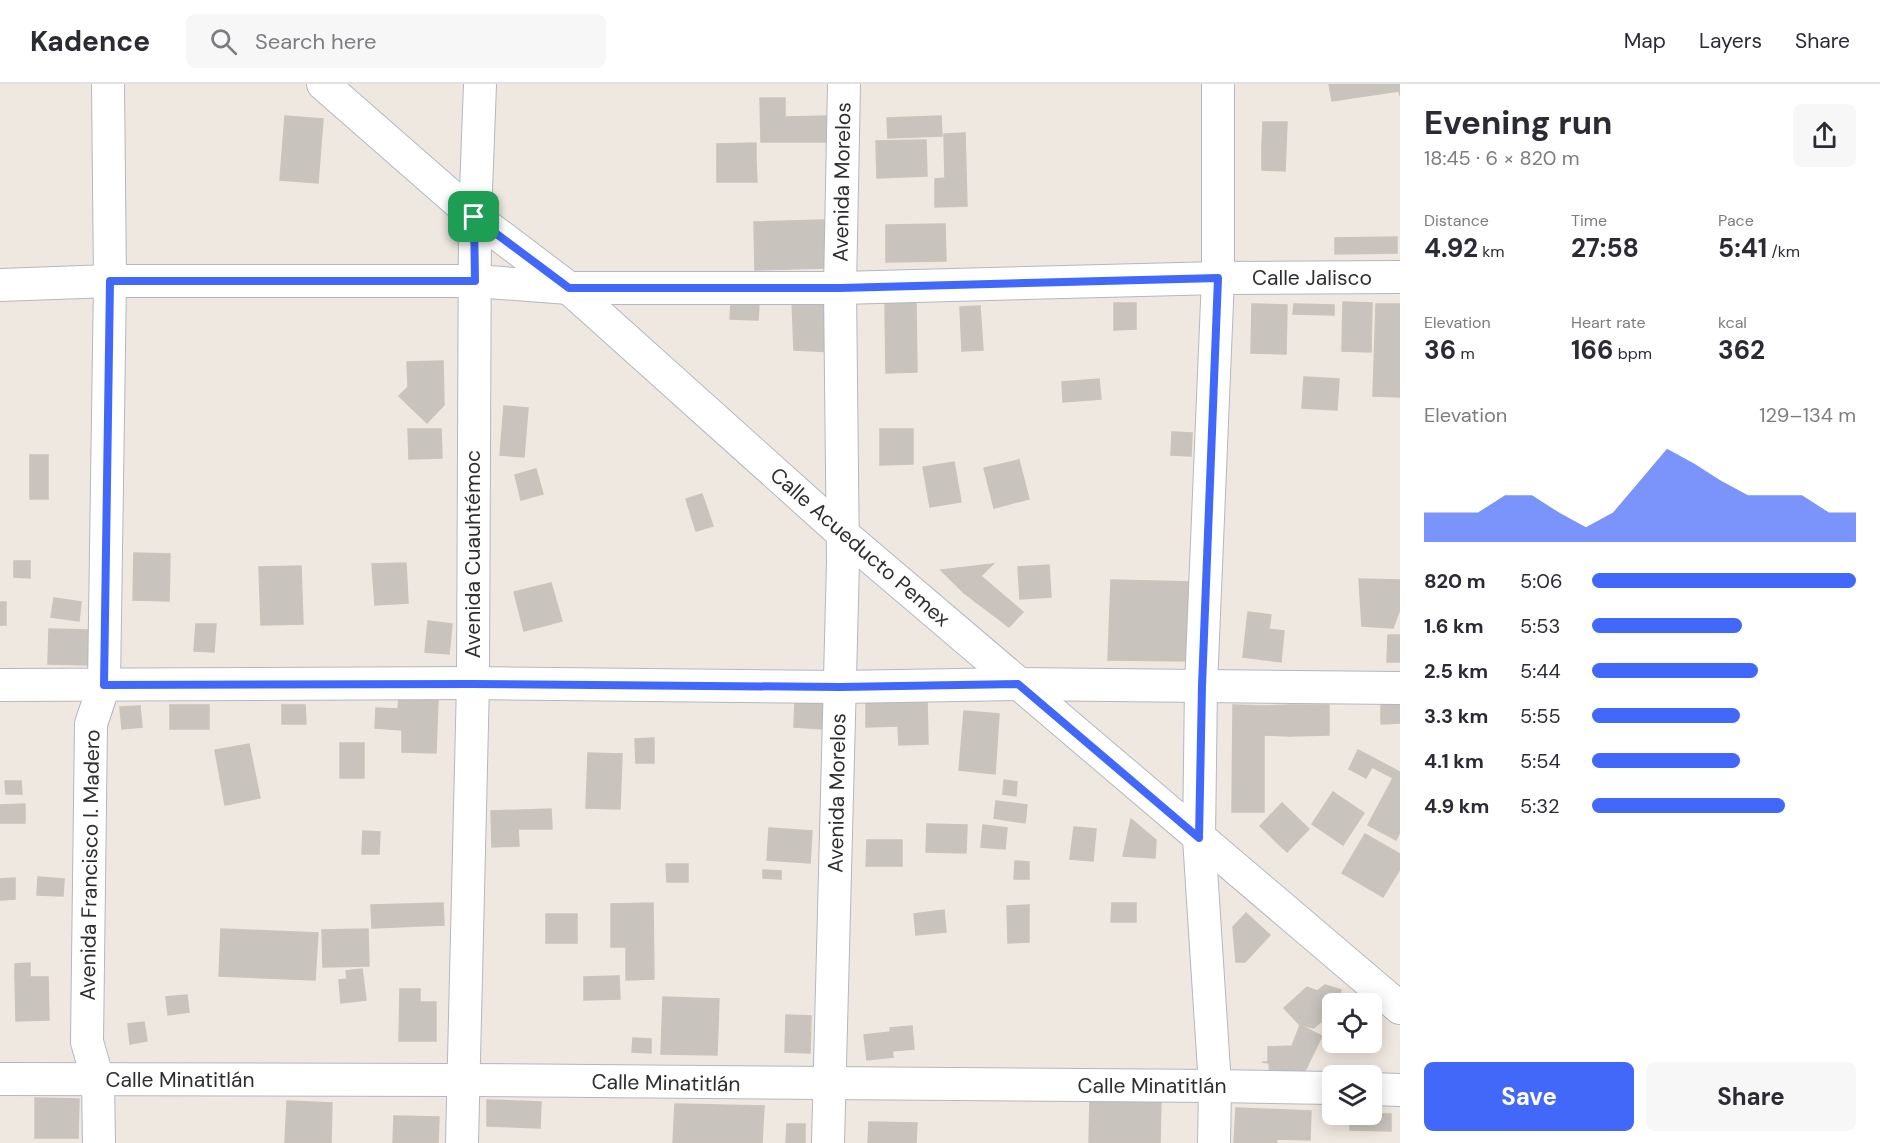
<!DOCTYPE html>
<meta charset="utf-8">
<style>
:root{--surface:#fff;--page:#f7f7f7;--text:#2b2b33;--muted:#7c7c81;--line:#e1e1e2;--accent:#4268fa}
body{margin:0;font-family:"DM Sans",sans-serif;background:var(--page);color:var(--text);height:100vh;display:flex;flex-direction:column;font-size:22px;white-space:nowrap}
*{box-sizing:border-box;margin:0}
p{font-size:20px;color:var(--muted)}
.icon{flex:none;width:33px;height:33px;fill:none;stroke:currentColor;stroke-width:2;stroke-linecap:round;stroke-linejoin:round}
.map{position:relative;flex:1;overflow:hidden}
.side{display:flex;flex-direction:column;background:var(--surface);width:480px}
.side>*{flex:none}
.controls{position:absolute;left:1322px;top:909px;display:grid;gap:12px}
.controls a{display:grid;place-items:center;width:60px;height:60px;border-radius:9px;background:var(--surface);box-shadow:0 3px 15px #0003;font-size:30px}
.pin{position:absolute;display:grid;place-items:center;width:51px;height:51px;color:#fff;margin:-26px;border-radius:12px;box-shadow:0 3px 9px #0006}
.round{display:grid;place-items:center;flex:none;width:63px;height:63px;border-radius:9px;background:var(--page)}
.headline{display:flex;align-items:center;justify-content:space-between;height:102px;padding:0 24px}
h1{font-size:33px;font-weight:700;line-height:45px}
.stats{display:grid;grid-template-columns:repeat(3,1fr);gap:9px;height:102px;padding:6px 24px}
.stats div{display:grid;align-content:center}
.stats b{font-size:26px;font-weight:700}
.stats small{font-size:16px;font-weight:400}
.stats p{font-size:16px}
.chart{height:168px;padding:12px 24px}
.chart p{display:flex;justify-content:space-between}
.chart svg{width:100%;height:108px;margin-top:6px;fill:var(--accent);opacity:.7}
.button{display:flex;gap:12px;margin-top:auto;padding:12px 24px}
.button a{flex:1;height:69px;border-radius:9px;background:var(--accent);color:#fff;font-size:24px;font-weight:700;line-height:69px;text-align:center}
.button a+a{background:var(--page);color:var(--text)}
ul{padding:0 24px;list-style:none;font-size:20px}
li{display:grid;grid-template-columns:96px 72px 1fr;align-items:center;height:45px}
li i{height:15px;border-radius:8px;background:var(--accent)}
header{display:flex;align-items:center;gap:36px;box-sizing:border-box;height:84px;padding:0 30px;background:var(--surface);border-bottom:2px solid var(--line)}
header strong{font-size:28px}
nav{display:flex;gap:33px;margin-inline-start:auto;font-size:21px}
.search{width:420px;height:54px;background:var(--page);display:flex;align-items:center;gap:15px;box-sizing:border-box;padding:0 21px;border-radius:9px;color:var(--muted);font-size:22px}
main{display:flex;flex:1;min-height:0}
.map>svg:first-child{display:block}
.building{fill:#c8c3bc;stroke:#cbc4ba;stroke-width:1.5}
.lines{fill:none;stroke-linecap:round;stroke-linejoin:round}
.minor-casing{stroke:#b4b7c1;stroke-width:34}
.minor{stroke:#fff;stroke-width:32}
.route-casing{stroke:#fff;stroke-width:12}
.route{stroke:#4268fa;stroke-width:8}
.labels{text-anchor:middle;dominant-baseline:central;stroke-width:5;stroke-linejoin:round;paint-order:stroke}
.street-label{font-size:21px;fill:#2e2e2e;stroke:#fff}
</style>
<header>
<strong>Kadence</strong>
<div class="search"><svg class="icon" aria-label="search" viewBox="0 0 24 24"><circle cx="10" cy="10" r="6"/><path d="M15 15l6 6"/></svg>Search here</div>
<nav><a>Map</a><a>Layers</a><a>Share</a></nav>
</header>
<main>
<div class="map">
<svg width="1400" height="1059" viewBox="0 0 1400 1059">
<rect width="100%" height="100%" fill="#efe8e1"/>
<!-- building -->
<g class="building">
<path d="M1329,0H1400V12L1399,7L1332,17Z"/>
<path d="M760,14H785V33L829,32V58H761Z"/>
<path d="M285,32L323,35L318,99L280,96Z"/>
<path d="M941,32L942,52L888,54L887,34Z"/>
<path d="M1263,38H1287L1286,62H1262Z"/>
<path d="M965,49L967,122L935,123V95L945,94L944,50Z"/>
<path d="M926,56L927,92L877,94L876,57Z"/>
<path d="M756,59V78H717V60Z"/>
<path d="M1262,62H1286L1285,87L1262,86Z"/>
<path d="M717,78H756L757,98H717Z"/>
<path d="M825,136L826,184L755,186L754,138Z"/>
<path d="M945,140L946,177L886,178V141Z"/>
<path d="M1397,153V169L1335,170V154Z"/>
<path d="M792,215H833L834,268L794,266Z"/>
<path d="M916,218L917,288L886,289L885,219Z"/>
<path d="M1343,218L1372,219L1371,268L1342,267Z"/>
<path d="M731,219L759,220L758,236L730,235Z"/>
<path d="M1114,219H1136V245L1114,246Z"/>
<path d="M1252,220L1287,221L1286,270L1251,269Z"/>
<path d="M1294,220L1334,221V231L1293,230Z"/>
<path d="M1376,220H1400V313L1373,312Z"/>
<path d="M980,222L983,266L962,267L960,223Z"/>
<path d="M443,277L444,321L427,339L399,312L408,303L407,278Z"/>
<path d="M1304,293L1339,295L1337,326L1302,324Z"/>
<path d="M1099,295L1101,315L1063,318L1062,298Z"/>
<path d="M504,322L528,324L524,373L500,371Z"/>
<path d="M408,345H441L442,374L409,375Z"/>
<path d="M880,345H913V380L880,381Z"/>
<path d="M1172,348L1192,349L1191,372L1171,371Z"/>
<rect x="30" y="371" width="18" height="44"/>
<path d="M1019,376L1029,415L994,424L984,384Z"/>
<path d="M954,378L961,418L930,423L923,383Z"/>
<path d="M536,385L543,410L521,416L515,391Z"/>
<path d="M702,410L713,442L696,447L686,415Z"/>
<path d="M134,469L170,470L169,517L133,516Z"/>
<path d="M14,477H30V494L14,493Z"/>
<path d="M406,479L408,519L375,521L372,480Z"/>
<path d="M993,480L964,509L941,486Z"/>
<path d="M1049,481L1051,513L1020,515L1018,483Z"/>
<path d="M301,482L303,540L261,541L259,483Z"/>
<path d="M981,492L1023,528L1009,543L964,509Z"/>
<path d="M1359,495L1400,496V525L1393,544L1362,542Z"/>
<path d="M1111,496L1193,498L1191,577L1108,576Z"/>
<path d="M551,499L562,537L524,547L514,508Z"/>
<path d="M54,514L81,518L79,537L51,533Z"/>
<rect x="0" y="518" width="6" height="23"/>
<path d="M1248,528L1271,531L1269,545L1284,547L1281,578L1243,573Z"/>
<path d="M428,537L452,540L449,570L425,568Z"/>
<path d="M196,540H216L214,568L194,567Z"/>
<path d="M49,545L89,546L88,581L48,580Z"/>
<path d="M1388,551H1400V578H1387Z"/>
<path d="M399,614L438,615L436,669L402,668V646L375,644L376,624L398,625Z"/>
<path d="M927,615L928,660L899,661L898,642L866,643V617Z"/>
<path d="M795,616L826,618L824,645L794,643Z"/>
<path d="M1381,619L1400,620V639L1381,640Z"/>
<rect x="170" y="621" width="39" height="24"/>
<path d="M282,621H305L306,640H282Z"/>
<path d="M1233,621L1264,622V728H1232Z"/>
<path d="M1289,621V652L1264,651V622Z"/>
<path d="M1289,621H1329V651L1289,652Z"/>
<path d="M140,622L142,643L122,645L120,623Z"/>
<path d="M964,627L999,630L995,690L959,686Z"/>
<path d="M654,654V679H636L635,655Z"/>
<rect x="340" y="659" width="24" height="35"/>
<path d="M249,660L260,714L225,721L215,666Z"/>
<path d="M1358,666L1400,688V748L1396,756L1368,741L1393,694L1372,683L1366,694L1349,685Z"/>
<path d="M588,669L622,670L620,725L586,724Z"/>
<path d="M1004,696L1017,698L1016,712L1003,710Z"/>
<path d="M5,697H21L22,710H6Z"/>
<path d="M1333,708L1364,729L1343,761L1312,740Z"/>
<path d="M996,717L1027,721L1025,739L994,734Z"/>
<path d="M1282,719L1309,745L1287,768L1260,742Z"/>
<path d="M25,720V739H0V721Z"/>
<path d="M551,725L552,745H518L519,762L492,763L491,727Z"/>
<path d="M1131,735L1156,756L1155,774L1123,772Z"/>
<path d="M927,740L967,741L966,769L926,768Z"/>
<path d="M983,741L1007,744L1005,765L981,763Z"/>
<path d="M1074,743L1096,745L1093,777L1070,775Z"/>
<path d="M769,744L812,747L810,779L767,776Z"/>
<path d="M363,747L380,748L379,770H362Z"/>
<path d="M1365,750L1400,770V785L1383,813L1342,789Z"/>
<path d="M867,756H902V782H866Z"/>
<path d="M1015,777L1029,778V795H1014Z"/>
<path d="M666,780H688V798H667Z"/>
<path d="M763,786L781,787V795L763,794Z"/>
<path d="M38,793L64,795L63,812L37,811Z"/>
<path d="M15,794V815L0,816V795Z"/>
<path d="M443,819L444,841L372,844L371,821Z"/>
<path d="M653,819L654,895L626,896V863H611V820Z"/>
<path d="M1112,819H1136V838H1111Z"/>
<path d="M1029,821V858L1008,859L1007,822Z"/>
<path d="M944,826L946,848L916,851L914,830Z"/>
<path d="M1246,829L1270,851L1245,878H1236L1233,843Z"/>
<rect x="546" y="830" width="31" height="29"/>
<path d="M221,845L318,849L315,896L219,892Z"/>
<path d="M368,845L369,882L323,883L322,846Z"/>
<path d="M30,879V893L15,894V880Z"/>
<path d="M362,885L366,916L341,919L339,896L347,895L346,887Z"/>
<path d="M619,892L620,915L584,916V893Z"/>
<path d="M30,893H48L49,936L16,937L15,894Z"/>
<path d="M1325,901L1341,906L1338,916L1344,920H1332V945L1324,935L1314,944L1300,941L1284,924L1307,903L1317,907Z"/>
<path d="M400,905H420V918H436V957H399Z"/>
<path d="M187,911L189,928L168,931L166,913Z"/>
<path d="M663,913L719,915L717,971L661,970Z"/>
<path d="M786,931L811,932L810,969L785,968Z"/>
<path d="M144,938L147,957L130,960L128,940Z"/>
<path d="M1300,941L1322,952L1303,991L1270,992L1269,979L1262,978H1268V963L1292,962Z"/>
<path d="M912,942L914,965L892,967L890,944Z"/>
<path d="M890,948L893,973L867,976L864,951Z"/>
<path d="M633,954L651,955V969L632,968Z"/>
<path d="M35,1014L79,1015L78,1054H35Z"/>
<path d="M1090,1014L1161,1016L1160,1059H1089Z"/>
<path d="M487,1016L541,1018L540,1044L487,1042Z"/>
<path d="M287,1017L332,1019L331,1059H285Z"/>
<path d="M675,1020L764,1022L762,1059H673Z"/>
<path d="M1236,1024L1311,1027L1310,1056L1276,1055L1277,1059H1234Z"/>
<path d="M1350,1030H1391V1047L1350,1046Z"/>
<path d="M394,1032L439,1033L438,1059H393Z"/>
<path d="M869,1038L917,1039L916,1059H868Z"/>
<path d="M787,1040H805V1059H786Z"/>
</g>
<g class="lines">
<!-- minor casing -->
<g class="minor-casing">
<g id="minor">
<path d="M323,0L475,133L569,204L843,450L1400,924"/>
<path d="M0,201L110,197H475L569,204H840L1218,194L1400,193"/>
<path d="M0,601L473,599L840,603L1018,600L1400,604"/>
<path d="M0,995L464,996L1215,1002L1332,1004"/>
<path d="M1371,1005L1400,1006"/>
<path d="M99,1059L98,996L87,958L91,640L104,601L110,197L108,0"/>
<path d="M462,1059L473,599L475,133L480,0"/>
<path d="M828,1059L843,478L840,204L844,0"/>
<path d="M1214,1059L1215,1002L1199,754L1201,602L1218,194V0"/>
</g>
</g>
<!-- minor -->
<use href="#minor" class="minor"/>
</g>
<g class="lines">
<!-- route casing -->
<g class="route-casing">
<path id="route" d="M474,133L569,204H840L1218,194L1202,602L1199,754L1018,600L840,603L472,600L104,601L110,197H475Z"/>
</g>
<!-- route -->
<use href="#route" class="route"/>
</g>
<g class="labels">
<!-- street labels -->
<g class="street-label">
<text transform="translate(842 98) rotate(-89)">Avenida Morelos</text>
<text x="1312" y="194">Calle Jalisco</text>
<text transform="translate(860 463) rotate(41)">Calle Acueducto Pemex</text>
<text transform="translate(473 470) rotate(-90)">Avenida Cuauhtémoc</text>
<text transform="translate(837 709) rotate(-89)">Avenida Morelos</text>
<text transform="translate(90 781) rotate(-89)">Avenida Francisco I. Madero</text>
<text x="180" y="996">Calle Minatitlán</text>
<text transform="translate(666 999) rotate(1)">Calle Minatitlán</text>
<text x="1152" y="1002">Calle Minatitlán</text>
</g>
</g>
</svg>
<div class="controls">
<a><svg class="icon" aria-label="locate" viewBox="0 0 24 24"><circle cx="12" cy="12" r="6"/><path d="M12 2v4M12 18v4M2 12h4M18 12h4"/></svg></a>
<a><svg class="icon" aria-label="layers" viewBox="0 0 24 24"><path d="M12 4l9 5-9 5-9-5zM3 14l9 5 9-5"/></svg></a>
</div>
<div class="pin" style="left:474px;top:133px;background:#1e9e55"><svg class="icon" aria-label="arrive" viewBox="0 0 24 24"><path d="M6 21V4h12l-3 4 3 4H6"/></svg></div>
</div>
<section class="side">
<div class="headline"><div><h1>Evening run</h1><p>18:45 · 6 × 820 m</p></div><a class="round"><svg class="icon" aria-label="share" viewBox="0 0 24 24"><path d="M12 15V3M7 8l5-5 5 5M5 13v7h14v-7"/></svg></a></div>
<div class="stats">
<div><p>Distance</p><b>4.92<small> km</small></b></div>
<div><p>Time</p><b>27:58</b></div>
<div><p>Pace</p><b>5:41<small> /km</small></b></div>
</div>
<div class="stats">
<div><p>Elevation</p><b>36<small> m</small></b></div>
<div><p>Heart rate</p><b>166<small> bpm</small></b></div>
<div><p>kcal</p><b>362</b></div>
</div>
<div class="chart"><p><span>Elevation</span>129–134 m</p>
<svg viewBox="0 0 160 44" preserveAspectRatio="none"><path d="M0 44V32L10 32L20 32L30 25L40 25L50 32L60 38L70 32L80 19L90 6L100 12L110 19L120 25L130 25L140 25L150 32L160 32V44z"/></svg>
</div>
<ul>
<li><b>820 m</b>5:06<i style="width:100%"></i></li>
<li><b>1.6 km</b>5:53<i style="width:57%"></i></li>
<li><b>2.5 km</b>5:44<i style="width:63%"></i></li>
<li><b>3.3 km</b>5:55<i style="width:56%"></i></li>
<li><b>4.1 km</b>5:54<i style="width:56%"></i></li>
<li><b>4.9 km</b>5:32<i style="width:73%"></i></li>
</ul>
<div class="button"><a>Save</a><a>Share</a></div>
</section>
</main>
